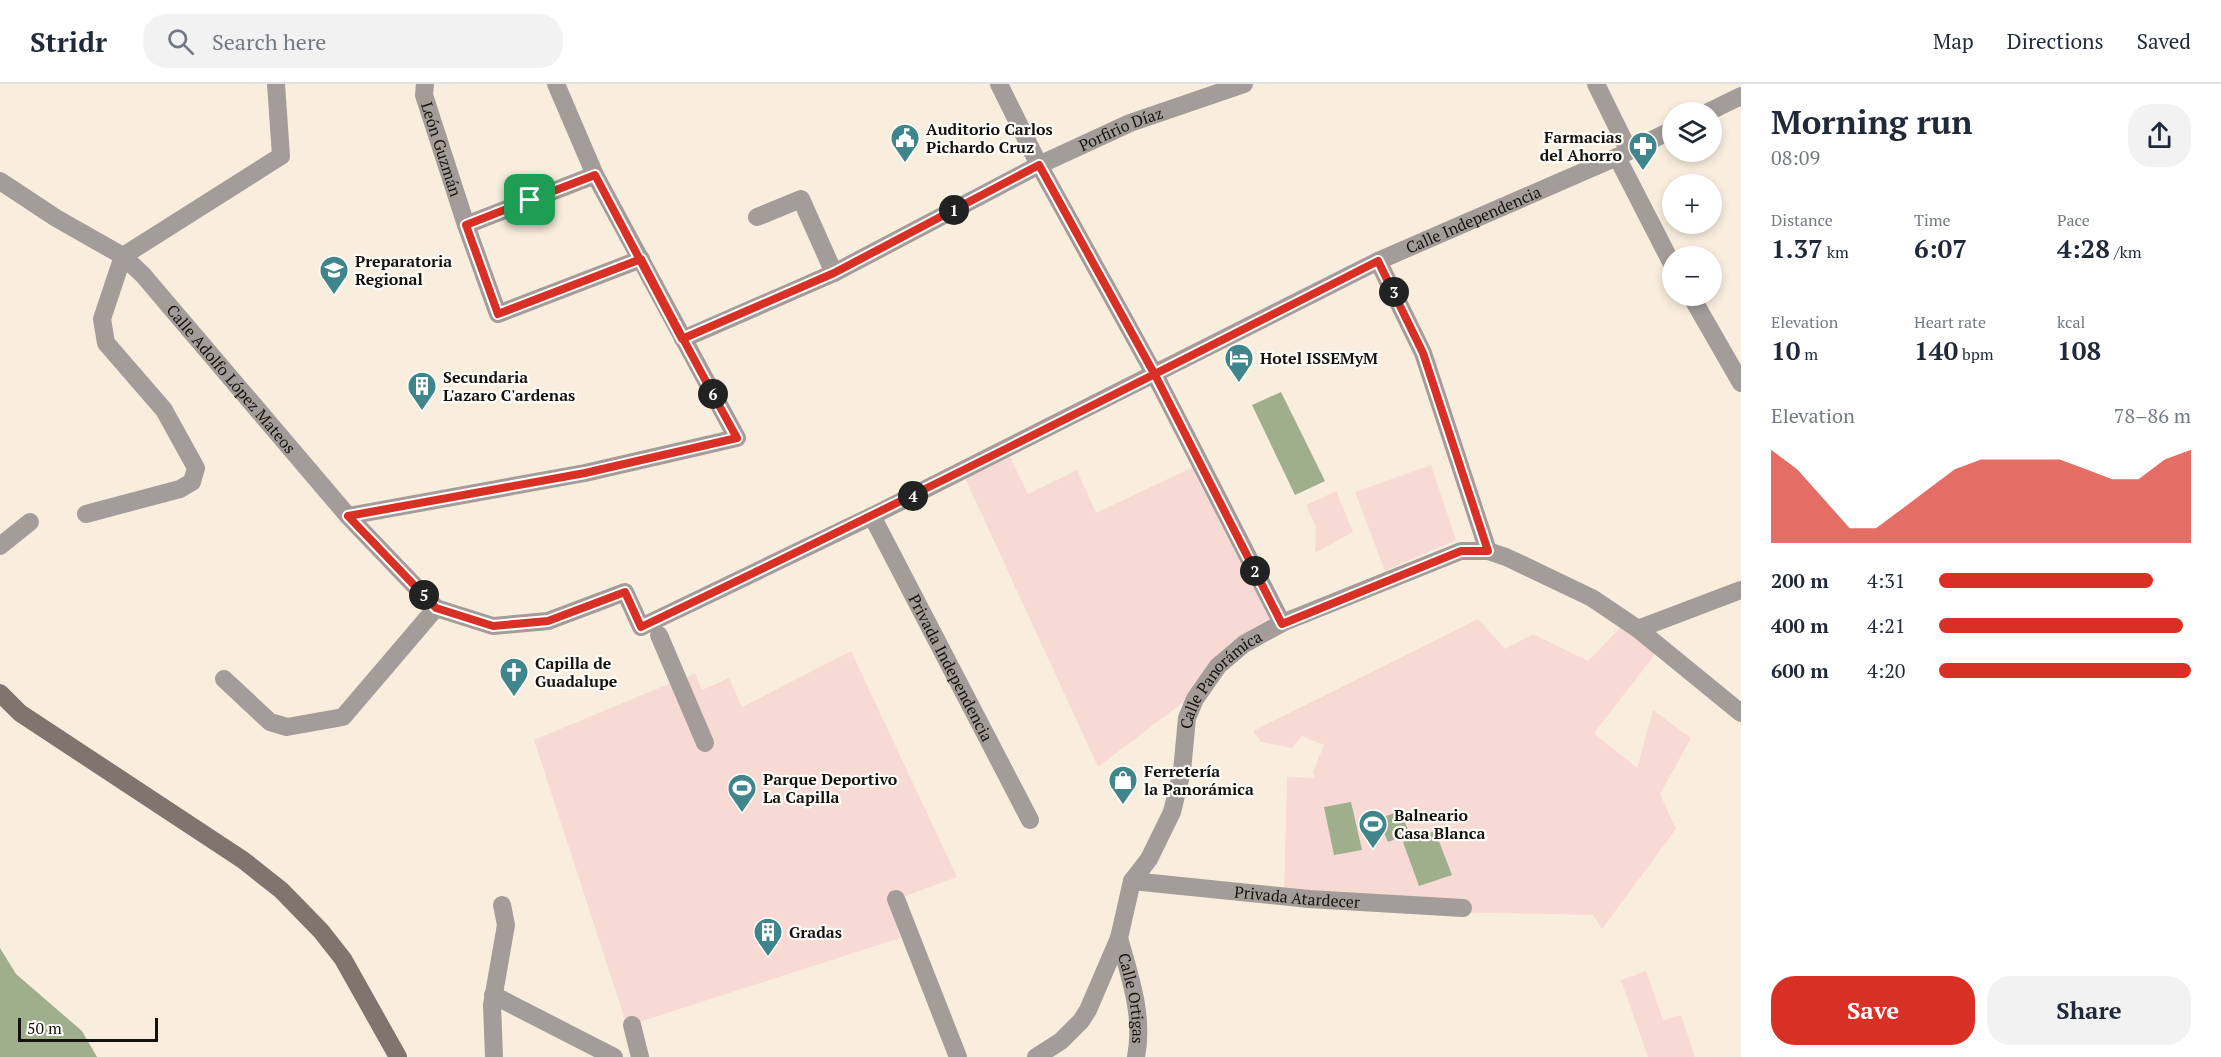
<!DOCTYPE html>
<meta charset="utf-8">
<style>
:root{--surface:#fff;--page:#f2f2f3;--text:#1f2937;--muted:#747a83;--line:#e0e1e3;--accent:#d93025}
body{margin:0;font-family:"PT Serif",serif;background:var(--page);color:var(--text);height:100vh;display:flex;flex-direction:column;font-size:22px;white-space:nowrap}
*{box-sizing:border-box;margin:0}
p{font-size:20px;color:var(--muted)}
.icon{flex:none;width:33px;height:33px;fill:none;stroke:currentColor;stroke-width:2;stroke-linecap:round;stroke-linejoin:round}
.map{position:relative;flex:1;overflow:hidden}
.details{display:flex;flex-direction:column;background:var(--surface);width:480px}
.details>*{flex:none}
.tools{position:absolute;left:1662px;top:18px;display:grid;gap:12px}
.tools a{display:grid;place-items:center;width:60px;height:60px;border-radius:50%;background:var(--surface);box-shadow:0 3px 9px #0003;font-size:30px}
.scale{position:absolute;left:18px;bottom:15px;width:140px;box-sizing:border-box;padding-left:6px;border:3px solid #15120c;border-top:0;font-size:16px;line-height:21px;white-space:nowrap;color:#15120c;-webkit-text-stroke:4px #fffdf9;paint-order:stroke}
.pin{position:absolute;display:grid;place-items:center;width:51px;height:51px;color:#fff;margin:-26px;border-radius:12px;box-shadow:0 3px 9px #0006}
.km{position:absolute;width:30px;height:30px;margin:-15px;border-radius:50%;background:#222;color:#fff;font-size:16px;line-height:30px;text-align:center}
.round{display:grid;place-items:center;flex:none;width:63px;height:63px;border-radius:24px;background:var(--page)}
.overview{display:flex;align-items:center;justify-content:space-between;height:102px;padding:0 30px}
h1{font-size:33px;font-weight:800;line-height:45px}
.figures{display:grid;grid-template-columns:repeat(3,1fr);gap:9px;height:102px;padding:6px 30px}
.figures div{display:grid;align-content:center}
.figures b{font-size:26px;font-weight:800}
.figures small{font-size:16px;font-weight:400}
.figures p{font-size:16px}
.chart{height:168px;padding:12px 30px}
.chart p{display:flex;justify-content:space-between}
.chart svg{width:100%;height:108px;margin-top:6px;fill:var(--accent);opacity:.7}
.button{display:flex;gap:12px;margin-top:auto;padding:12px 30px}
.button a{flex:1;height:69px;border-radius:24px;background:var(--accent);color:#fff;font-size:24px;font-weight:800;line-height:69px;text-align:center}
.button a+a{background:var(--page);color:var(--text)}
ul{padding:0 30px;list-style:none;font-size:20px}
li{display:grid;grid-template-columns:96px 72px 1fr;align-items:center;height:45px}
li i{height:15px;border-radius:8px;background:var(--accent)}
header{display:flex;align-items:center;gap:36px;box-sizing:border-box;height:84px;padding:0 30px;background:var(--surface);border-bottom:2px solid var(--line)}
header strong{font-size:28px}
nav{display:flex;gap:33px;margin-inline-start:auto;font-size:21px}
.search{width:420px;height:54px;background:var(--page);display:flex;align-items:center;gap:15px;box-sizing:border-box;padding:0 21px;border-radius:24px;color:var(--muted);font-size:22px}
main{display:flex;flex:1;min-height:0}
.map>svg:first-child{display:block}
.green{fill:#f8dad5}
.water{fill:#9fae8d}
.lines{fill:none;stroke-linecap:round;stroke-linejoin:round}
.street{stroke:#a49c98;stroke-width:18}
.secondary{stroke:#7f756e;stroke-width:18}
.route-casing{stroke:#fff;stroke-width:12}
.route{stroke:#d93025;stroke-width:8}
.labels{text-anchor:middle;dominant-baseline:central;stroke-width:4.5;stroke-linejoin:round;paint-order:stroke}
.poi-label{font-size:16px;font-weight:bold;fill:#15120c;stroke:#fffdf9;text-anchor:start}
.street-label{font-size:16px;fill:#15120c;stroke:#fffdf9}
</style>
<header>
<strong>Stridr</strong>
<div class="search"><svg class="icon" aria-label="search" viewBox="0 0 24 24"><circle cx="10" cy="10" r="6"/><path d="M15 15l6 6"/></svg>Search here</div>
<nav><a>Map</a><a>Directions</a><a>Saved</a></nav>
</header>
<main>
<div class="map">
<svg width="1741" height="973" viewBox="0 0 1741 973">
<rect width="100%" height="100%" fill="#f9eede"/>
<!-- green -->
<g class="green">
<path d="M1010,373L1028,410L1077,386L1096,429L1193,383L1270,534L1235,557L1185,617L1098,683L965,394Z"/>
<path d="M1431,381L1456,456L1385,487L1355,408Z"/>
<path d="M1336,407L1353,448L1315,469L1316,443L1306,421Z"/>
<path d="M1478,535L1505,565L1533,550L1588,577L1623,541L1657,568L1594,649L1637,684L1653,626L1691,654L1660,710L1676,745L1602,845L1593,831L1443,828L1284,807L1287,693L1315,694L1313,688L1324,661L1302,652L1292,664L1261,658L1253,647Z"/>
<path d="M851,567L957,793L890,818L900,854L627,942L534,656L695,589L702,606L729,594L742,623Z"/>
<path d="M1646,887L1663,936L1681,931L1695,973H1648L1621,896Z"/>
</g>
<!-- water -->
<g class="water">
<path d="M1281,308L1325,397L1295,411L1252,321Z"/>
<path d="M1351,718L1362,766L1334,771L1324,723Z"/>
<path d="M1400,727L1410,750L1388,758L1378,735Z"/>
<path d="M1435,747L1452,791L1419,802L1403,758Z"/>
<path d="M0,864L16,890L82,947L97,973H0Z"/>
</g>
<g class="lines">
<!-- street -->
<g class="street">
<path id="s1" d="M425,0L424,11L466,141L498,230L641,175"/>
<path d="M999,0L1039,81L1155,291L1282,539"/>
<path d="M1596,0L1629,67"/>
<path d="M1708,28L1741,12"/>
<path d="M1617,73L1672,180"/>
<path id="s2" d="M0,97L56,134L123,172L143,191L348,432L436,524L493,542L548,537L625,508L641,543L872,432L1378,177L1617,73L1672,46"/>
<path d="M757,133L801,115L834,189"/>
<path d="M466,141L595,91"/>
<path d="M1378,177L1423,269L1488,467"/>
<path d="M1691,212L1741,299"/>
<path id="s3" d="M683,255L834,189L1039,81L1130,39L1244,0"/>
<path d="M86,430L180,405L192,398L196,384L164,326L106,259L102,235L123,172L281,72L276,0"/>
<path d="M348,432L585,389L737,354L595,91L556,0"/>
<path id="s4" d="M872,432L1030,736"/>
<path d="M0,462L30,438"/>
<path d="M1638,545L1741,506"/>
<path d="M659,551L705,659"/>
<path d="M224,595L270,638L287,643L343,633L436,524"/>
<path id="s5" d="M1132,797L1309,815L1463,824"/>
<path d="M896,815L958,973"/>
<path id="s6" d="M1119,854C1130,893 1144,932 1136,973"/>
<path d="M493,911L614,973"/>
<path d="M632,941L640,973"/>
<path d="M494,973L492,921L506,841L502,821"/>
<path id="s7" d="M1036,973L1061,957L1081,937L1088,926L1119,854L1132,797L1149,775L1172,728L1182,687L1187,634L1195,615L1218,582L1244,560L1282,539L1461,467H1488L1506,473L1592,514L1638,545L1741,629"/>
</g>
<!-- secondary -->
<path class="secondary" d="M0,609L20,629L243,776L281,806L321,847L343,875L398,973"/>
</g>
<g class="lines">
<!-- route casing -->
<g class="route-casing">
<path id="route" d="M530,116L595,91L682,255L834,189L1039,81L1155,291L1282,540L1461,467H1488L1423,269L1378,177C1134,301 889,425 641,543L625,508L548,537L493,542L436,524L348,432L585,389L737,354C704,294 672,235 641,175L498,230L466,141L530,116"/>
</g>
<!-- route -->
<use href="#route" class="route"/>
</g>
<!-- icons -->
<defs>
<g id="civic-pin" transform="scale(1.5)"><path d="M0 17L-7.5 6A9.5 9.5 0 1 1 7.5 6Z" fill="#3e868b" stroke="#fffdf9"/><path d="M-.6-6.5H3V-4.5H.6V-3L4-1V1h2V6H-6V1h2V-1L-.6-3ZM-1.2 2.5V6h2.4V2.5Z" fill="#fff"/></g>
<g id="pharmacy-pin" transform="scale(1.5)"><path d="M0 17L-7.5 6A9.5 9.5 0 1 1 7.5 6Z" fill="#3e868b" stroke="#fffdf9"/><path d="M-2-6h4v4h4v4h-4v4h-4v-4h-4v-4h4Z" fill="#fff"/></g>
<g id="school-pin" transform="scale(1.5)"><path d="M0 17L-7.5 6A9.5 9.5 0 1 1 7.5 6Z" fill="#3e868b" stroke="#fffdf9"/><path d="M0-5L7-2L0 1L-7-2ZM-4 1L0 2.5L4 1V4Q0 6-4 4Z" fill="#fff"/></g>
<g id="hotel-pin" transform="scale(1.5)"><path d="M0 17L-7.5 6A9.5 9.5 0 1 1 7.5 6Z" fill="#3e868b" stroke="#fffdf9"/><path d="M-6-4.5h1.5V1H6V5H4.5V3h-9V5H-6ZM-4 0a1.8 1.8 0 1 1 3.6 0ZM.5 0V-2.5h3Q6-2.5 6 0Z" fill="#fff"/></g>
<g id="building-pin" transform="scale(1.5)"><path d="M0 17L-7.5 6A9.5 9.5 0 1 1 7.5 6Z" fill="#3e868b" stroke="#fffdf9"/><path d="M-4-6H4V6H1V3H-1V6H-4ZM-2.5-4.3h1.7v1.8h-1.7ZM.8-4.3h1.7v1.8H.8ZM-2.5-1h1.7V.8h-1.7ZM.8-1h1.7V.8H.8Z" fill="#fff"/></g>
<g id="church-pin" transform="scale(1.5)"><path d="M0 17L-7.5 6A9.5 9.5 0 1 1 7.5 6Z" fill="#3e868b" stroke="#fffdf9"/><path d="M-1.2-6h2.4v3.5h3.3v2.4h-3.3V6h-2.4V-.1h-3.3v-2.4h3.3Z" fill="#fff"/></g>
<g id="shop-pin" transform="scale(1.5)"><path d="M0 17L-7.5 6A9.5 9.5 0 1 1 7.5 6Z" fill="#3e868b" stroke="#fffdf9"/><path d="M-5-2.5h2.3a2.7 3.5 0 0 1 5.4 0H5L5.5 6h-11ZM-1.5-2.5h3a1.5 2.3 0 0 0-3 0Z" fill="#fff"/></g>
<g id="stadium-pin" transform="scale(1.5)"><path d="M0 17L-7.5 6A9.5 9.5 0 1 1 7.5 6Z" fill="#3e868b" stroke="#fffdf9"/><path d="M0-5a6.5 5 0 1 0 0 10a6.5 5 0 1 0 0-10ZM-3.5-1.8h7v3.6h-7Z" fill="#fff"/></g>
</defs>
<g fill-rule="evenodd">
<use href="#civic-pin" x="905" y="54"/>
<use href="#pharmacy-pin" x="1643" y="62"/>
<use href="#school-pin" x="334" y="186"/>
<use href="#hotel-pin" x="1239" y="274"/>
<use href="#building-pin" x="422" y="302"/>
<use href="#church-pin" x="514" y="588"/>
<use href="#shop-pin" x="1123" y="696"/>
<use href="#stadium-pin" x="742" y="704"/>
<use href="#stadium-pin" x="1373" y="740"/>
<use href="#building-pin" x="768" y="848"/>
</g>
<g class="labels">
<!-- poi labels -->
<g class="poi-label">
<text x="926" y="45">Auditorio Carlos<tspan x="926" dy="18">Pichardo Cruz</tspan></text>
<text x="1622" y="53" text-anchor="end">Farmacias<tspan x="1622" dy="18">del Ahorro</tspan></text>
<text x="355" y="177">Preparatoria<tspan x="355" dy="18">Regional</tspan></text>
<text x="1260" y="274">Hotel ISSEMyM</text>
<text x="443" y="293">Secundaria<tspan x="443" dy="18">L'azaro C'ardenas</tspan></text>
<text x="535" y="579">Capilla de<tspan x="535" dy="18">Guadalupe</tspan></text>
<text x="1144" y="687">Ferretería<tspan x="1144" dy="18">la Panorámica</tspan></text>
<text x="763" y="695">Parque Deportivo<tspan x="763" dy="18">La Capilla</tspan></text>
<text x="1394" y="731">Balneario<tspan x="1394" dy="18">Casa Blanca</tspan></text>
<text x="789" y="848">Gradas</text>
</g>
<!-- street labels -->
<g class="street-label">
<text stroke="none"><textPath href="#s3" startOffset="486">Porfirio Díaz</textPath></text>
<text stroke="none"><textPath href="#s1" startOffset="68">León Guzmán</textPath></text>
<text stroke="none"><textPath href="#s2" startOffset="1778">Calle Independencia</textPath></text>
<text stroke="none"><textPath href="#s2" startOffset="308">Calle Adolfo López Mateos</textPath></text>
<text stroke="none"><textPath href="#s4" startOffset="171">Privada Independencia</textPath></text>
<text stroke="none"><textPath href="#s7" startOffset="435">Calle Panorámica</textPath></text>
<text stroke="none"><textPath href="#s5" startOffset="166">Privada Atardecer</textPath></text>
<text stroke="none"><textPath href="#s6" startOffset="62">Calle Ortigas</textPath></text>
</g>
</g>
</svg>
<div class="tools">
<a><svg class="icon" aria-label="layers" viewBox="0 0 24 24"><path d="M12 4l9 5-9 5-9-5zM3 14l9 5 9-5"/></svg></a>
<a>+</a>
<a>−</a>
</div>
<div class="scale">50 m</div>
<div class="pin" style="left:530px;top:116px;background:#1e9e55"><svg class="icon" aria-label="arrive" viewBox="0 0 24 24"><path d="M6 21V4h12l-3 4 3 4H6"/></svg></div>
<b class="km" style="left:954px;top:126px">1</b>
<b class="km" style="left:1255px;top:487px">2</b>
<b class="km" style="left:1394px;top:208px">3</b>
<b class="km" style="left:913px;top:412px">4</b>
<b class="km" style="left:424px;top:511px">5</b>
<b class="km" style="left:713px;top:310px">6</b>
</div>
<section class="details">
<div class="overview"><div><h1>Morning run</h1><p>08:09</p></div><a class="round"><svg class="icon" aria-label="share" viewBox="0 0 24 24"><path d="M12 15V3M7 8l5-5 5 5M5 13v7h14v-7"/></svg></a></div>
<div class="figures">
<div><p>Distance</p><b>1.37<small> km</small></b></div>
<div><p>Time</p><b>6:07</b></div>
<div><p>Pace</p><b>4:28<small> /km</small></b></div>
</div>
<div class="figures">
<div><p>Elevation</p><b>10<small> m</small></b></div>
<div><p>Heart rate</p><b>140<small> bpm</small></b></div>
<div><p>kcal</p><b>108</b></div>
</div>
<div class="chart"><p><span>Elevation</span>78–86 m</p>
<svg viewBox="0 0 160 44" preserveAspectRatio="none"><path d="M0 44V6L10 14L20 26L30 38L40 38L50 30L60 22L70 14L80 10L90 10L100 10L110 10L120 14L130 18L140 18L150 10L160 6V44z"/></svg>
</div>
<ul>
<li><b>200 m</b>4:31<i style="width:85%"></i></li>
<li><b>400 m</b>4:21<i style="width:97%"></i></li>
<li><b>600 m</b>4:20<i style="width:100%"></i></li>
</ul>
<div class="button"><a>Save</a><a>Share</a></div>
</section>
</main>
